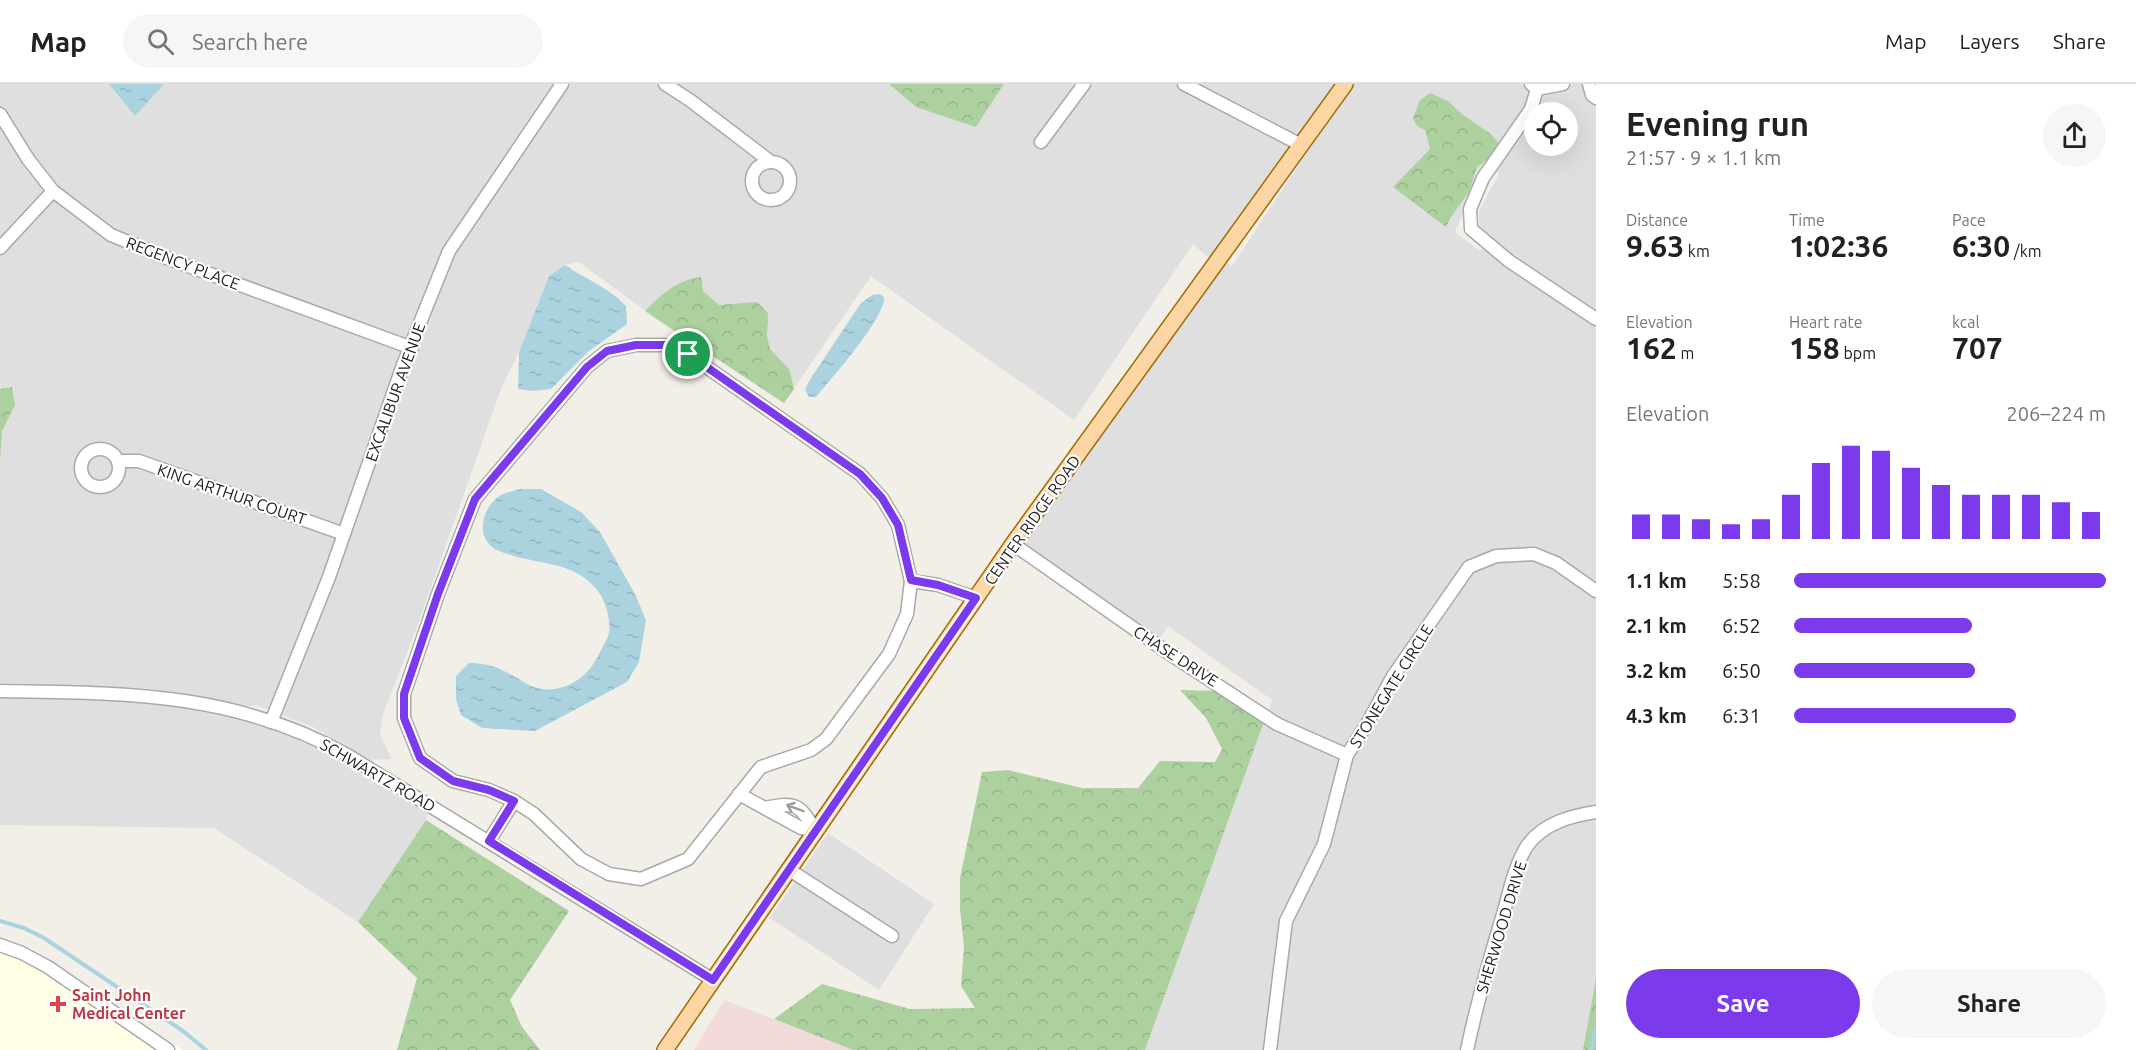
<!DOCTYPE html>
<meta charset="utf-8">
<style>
:root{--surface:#fff;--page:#f6f6f6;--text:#222;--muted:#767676;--line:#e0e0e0;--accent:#7c3aed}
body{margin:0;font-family:Ubuntu,sans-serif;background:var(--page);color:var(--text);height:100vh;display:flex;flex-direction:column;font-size:22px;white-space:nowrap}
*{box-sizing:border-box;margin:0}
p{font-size:20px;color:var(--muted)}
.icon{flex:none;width:33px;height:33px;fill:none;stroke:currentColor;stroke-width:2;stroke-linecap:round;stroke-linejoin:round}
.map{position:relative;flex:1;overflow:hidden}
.side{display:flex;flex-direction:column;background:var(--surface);width:540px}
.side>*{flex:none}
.tools{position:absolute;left:1524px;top:18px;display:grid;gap:12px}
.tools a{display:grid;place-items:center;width:54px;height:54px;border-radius:50%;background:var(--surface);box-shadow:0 6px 24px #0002;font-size:30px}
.pin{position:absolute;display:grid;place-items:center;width:51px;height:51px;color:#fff;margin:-26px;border:3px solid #fff;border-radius:50%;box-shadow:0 2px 6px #0007}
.round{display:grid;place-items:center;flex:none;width:63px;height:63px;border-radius:32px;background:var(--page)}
.overview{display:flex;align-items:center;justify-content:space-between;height:102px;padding:0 30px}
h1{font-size:33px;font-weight:600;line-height:45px}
.stats{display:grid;grid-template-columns:repeat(3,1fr);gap:9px;height:102px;padding:6px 30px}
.stats div{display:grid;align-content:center}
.stats b{font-size:30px;font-weight:600}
.stats small{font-size:16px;font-weight:400}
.stats p{font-size:16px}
.chart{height:168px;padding:12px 30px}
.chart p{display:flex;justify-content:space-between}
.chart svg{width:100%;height:108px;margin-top:6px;stroke:var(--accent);stroke-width:6}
.cta{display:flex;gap:12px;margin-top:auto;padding:12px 30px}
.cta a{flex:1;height:69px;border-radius:36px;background:var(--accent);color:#fff;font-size:24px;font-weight:600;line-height:69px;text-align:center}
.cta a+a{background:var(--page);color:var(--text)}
ul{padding:0 30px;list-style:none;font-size:20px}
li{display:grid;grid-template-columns:96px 72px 1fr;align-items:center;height:45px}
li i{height:15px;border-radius:8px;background:var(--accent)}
header{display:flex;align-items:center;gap:36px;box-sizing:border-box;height:84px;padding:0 30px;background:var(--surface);border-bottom:2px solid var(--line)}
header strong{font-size:28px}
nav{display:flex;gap:33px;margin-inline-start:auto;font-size:21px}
.search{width:420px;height:54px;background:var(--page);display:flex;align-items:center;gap:15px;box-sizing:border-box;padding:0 21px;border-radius:33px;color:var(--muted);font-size:22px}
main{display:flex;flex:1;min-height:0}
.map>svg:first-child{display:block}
.residential{fill:#e0dfdf;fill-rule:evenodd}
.commercial{fill:#f2dad9}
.education{fill:#ffffe5}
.forest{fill:url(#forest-crowns)}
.water{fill:url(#water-ripples)}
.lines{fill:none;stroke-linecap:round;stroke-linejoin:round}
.stream{stroke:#aad3df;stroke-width:4}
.minor-casing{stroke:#a9a9a9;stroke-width:15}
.major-casing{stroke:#a06b00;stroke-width:18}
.minor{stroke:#fff;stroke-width:12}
.major{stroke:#fcd6a4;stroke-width:15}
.oneway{stroke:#9c9c9c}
.route-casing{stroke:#fff;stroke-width:12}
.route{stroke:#7c3aed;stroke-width:8}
.health-dot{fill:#e0444e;stroke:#fff;stroke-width:2}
.labels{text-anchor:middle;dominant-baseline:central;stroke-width:4.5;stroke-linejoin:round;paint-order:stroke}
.street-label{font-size:16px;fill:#222;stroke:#fff}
.health-label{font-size:16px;font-weight:bold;fill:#be3a42;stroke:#fff;text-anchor:start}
</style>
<header>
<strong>Map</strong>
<div class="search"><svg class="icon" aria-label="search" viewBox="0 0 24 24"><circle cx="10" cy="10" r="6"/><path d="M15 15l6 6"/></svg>Search here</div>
<nav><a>Map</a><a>Layers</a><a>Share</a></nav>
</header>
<main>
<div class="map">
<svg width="1596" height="966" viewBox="0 0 1596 966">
<defs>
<pattern id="forest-crowns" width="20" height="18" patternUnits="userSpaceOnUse" patternTransform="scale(1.5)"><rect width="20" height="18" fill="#add19e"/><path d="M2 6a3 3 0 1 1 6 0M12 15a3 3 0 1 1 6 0" fill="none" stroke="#95b388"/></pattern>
<pattern id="water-ripples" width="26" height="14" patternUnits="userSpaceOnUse" patternTransform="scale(1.5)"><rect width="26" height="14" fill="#aad3df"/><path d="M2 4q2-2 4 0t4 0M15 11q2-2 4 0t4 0" fill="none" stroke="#92b5bf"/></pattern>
</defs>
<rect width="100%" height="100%" fill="#f2efe9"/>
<!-- residential -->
<g class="residential">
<path d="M0,0H963L982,34L1004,0H1340L1210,175L1193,160L1074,336L871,192L784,319L660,238L579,178L565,181L549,192L519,268L501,305L416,546L383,630L380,651L392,675L371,676L313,643L256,621L244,623L218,617L146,604L0,599Z"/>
<path d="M1352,0H1596V966H1145L1272,616L1168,542L1159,557L1017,460L1221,176L1232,182ZM1534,28H1568V62H1534ZM1487,77L1499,90L1479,127V141L1491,152L1480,167L1455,148Z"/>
<path d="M0,614L118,615L180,622L229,631L328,663L428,725L426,736L358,838L214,744L0,741Z"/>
<path d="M828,749L934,820L879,906L770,834Z"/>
</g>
<!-- commercial -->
<path class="commercial" d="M724,916L853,966H694Z"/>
<!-- education -->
<path class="education" d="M0,854L31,864L49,875L182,966H0Z"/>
<!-- forest -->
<g class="forest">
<path d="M889,0H1004L976,43L916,23Z"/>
<path d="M1430,9L1448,17L1463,31L1491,50L1500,61L1493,71L1477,83L1469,108L1451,133L1446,143L1393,103L1430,65L1425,46L1417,42L1413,34L1420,16Z"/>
<path d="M701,193L703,207L719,221L757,218L768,229L767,252L770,265L789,285L794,305L784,319L645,227C662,210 677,196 701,193Z"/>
<path d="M12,303L15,321L2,347L0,378V305Z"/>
<path d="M1180,606L1221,607L1264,638L1145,966H853L774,935L822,900L910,925L975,924L961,902L964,863L960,825V794L982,688L1008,686L1082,704H1138L1160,677L1215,678L1222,665L1206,634Z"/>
<path d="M426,736L569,827L510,916L522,943L540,966H397L417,894L358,838Z"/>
<path d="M1596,894V966H1583Z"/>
</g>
<!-- water -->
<g class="water">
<path d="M109,0H164L135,32Z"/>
<path d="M565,181C585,195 608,203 626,222L627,240L589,267L551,305L533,307L518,305L519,268L549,192Z"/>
<path d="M880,210L884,213C886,233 831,295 816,313H809L805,305L811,294L861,219L872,211Z"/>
<path d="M520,405H541L581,428L600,448L635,510L646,536L639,578L627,598L535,647L482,644L461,631L456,615V592L469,579C481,579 492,581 504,587C522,595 532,608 554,605C575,602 590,589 599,570C602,564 607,556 609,549C611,538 606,519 600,510C576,474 532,482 497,466C475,455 481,426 498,413C504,409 513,407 520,405Z"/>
</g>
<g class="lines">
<!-- stream -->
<g class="stream">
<path d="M0,837L24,844L44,854L183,947L206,966"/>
<path d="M1591,966L1596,943"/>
</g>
<!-- minor casing -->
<g class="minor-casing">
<g id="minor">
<path d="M665,0L691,17L771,78"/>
<path d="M1184,0L1301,61"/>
<path d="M1531,0L1537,5L1531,25L1483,94L1470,125L1471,145L1509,177L1596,235"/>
<path d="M1589,0L1592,11L1596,14"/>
<path d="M1537,5L1563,0"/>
<path d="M0,30L28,75L53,107L111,151L172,176L412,264"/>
<path d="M1041,58L1084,0"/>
<circle cx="771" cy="97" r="19"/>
<path d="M0,164L53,107"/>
<path d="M636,261H665L688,270L860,390L882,414L898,441L911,497L907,530L889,570L826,655L811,666L761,683L688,775L641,795L609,790L581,775L534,730L514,717L489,706L453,697L420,674L404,634V610L438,510L475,415L587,283L607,267Z"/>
<circle cx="100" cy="384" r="19"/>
<path d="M118,377H139L344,450"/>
<path d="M1013,460L1170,570L1277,640L1347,671"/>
<path d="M911,497L938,501L976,514"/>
<path d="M0,607C125,609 236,608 349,672L713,896"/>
<path d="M271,638L329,493L403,281L449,167L562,0"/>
<path d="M739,710L801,744L815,746"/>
<path d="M765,724C795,718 799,719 815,746"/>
<path d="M489,757L514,717"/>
<path d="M788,785L892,852"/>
<path d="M0,861L22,869L48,883L168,966"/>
<path d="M1270,966L1286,837L1324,760L1347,671L1367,640L1393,592L1469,483L1496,472L1534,470L1556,479L1596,507"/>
<path d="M1467,966C1477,919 1490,873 1504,827C1510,805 1515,781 1527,762C1543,739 1571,732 1596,728"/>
</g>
</g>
<!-- major casing -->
<g class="major-casing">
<path id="major" d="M665,966L1013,460L1345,0"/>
</g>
<!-- minor -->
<use href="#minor" class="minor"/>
<!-- major -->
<use href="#major" class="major"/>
</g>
<!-- one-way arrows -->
<defs><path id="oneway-shaft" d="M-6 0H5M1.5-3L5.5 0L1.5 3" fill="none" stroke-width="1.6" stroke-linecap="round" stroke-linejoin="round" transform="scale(1.5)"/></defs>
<use class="oneway" href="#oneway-shaft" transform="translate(795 724) rotate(-159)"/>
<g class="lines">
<!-- route casing -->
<g class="route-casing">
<path id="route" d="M636,261H665L688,270L860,390L882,414L898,441L911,496L938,501L976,514L713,896L489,757L514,717L489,706L453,697L420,674L404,634V610L438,510L475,415L587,283L607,267Z"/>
</g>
<!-- route -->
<use href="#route" class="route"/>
</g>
<!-- markers -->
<path class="health-dot" d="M55 911h6v6h6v6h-6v6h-6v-6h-6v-6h6z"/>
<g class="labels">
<!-- street labels -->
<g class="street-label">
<text transform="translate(183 179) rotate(21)">REGENCY PLACE</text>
<text transform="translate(395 308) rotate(-70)">EXCALIBUR AVENUE</text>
<text transform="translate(232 410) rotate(19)">KING ARTHUR COURT</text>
<text transform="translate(1032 436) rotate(-55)">CENTER RIDGE ROAD</text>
<text transform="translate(1176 572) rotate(33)">CHASE DRIVE</text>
<text transform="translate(1391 602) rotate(-58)">STONEGATE CIRCLE</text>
<text transform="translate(378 691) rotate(30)">SCHWARTZ ROAD</text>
<text transform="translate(1501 843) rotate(-73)">SHERWOOD DRIVE</text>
</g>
<!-- health labels -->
<g class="health-label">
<text x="72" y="911">Saint John<tspan x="72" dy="18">Medical Center</tspan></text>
</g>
</g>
</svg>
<div class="tools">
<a><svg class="icon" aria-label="locate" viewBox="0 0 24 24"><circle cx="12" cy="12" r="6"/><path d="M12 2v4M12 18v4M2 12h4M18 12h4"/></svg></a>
</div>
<div class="pin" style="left:688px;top:270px;background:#1e9e55"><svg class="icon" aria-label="arrive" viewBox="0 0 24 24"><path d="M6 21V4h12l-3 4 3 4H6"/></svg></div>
</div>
<section class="side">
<div class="overview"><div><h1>Evening run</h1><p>21:57 · 9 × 1.1 km</p></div><a class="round"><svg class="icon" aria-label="share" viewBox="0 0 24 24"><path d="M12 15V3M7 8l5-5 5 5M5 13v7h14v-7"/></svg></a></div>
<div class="stats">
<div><p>Distance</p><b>9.63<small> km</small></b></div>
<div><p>Time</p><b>1:02:36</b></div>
<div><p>Pace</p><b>6:30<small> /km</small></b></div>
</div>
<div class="stats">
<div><p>Elevation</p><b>162<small> m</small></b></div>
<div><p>Heart rate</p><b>158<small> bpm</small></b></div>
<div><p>kcal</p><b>707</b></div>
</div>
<div class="chart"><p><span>Elevation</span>206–224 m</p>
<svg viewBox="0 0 160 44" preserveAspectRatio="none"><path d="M5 44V34M15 44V34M25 44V36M35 44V38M45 44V36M55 44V26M65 44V13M75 44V6M85 44V8M95 44V15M105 44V22M115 44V26M125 44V26M135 44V26M145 44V29M155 44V33"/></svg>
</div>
<ul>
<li><b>1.1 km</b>5:58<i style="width:100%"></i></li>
<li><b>2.1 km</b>6:52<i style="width:57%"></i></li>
<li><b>3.2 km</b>6:50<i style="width:58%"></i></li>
<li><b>4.3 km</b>6:31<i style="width:71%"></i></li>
</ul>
<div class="cta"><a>Save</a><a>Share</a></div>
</section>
</main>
